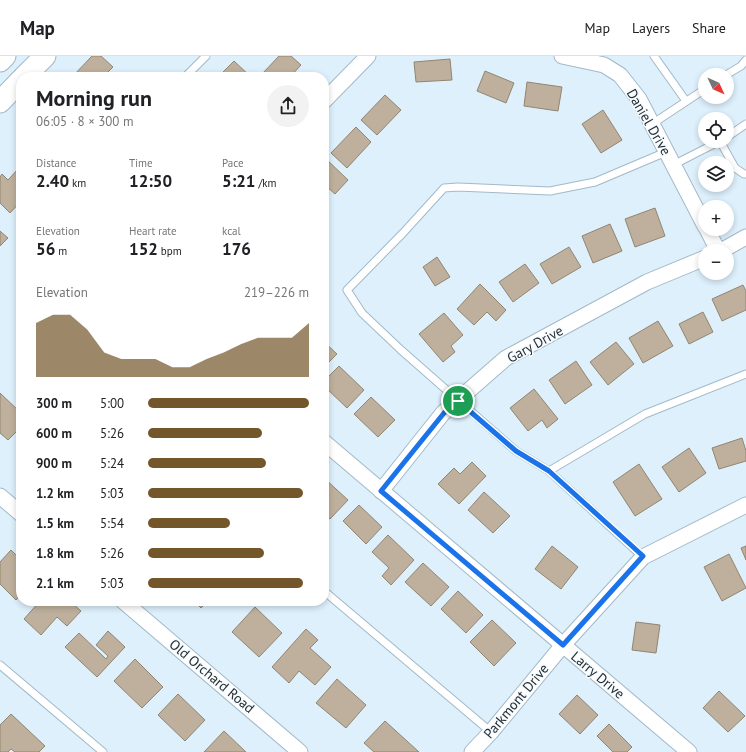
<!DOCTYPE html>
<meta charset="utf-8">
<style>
:root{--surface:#fff;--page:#f2f2f2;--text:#202124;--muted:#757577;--line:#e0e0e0;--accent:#73572a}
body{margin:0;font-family:"PT Sans",sans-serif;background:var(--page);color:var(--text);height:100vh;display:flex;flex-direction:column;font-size:15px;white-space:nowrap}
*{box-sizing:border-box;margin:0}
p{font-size:13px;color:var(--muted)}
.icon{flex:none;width:22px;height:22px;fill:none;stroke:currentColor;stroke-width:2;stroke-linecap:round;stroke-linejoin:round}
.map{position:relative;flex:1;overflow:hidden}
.details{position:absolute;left:16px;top:16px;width:313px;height:534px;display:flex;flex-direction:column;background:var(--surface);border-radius:16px;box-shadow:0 2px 6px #0003}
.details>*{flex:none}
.needle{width:26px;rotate:134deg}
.tools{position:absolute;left:698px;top:12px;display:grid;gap:8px}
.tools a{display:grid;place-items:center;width:36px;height:36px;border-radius:50%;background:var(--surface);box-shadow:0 2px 6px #0003;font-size:20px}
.pin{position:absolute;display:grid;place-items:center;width:34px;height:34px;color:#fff;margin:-17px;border:2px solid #fff;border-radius:50%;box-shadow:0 1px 4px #0007}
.round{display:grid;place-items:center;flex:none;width:42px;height:42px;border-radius:21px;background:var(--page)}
.overview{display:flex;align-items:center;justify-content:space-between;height:68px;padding:0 20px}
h1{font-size:22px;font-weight:800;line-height:30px}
.figures{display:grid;grid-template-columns:repeat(3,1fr);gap:6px;height:68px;padding:4px 20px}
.figures div{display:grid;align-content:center}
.figures b{font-size:17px;font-weight:800}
.figures small{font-size:11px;font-weight:400}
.figures p{font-size:11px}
.chart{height:112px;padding:8px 20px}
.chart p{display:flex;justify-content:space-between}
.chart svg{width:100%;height:72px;margin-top:4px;fill:var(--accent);opacity:.7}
ul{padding:0 20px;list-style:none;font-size:13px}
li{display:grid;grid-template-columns:64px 48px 1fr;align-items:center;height:30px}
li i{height:10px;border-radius:5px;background:var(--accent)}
header{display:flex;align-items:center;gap:24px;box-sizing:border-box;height:56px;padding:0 20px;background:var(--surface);border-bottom:1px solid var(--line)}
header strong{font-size:19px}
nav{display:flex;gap:22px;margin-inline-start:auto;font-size:14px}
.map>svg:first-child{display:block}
.building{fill:#beb09c;stroke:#928571}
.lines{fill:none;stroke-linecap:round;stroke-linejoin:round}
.lane-casing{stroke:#a3b9c8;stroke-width:9}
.street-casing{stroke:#a3b9c8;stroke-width:17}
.secondary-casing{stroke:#a3b9c8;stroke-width:23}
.lane{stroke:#fff;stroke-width:7}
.street{stroke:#fff;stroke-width:15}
.secondary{stroke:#fff;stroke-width:21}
.route-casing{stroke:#fff;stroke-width:8}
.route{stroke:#1a73e8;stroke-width:5}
.labels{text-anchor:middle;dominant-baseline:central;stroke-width:3;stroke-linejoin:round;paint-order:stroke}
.street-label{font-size:14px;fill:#242d33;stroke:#f6fbfe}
</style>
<header>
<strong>Map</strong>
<nav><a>Map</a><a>Layers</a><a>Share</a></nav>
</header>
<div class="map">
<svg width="746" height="696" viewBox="0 0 746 696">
<rect width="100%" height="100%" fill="#ddf0fc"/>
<!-- building -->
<g class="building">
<path d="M92,0H101L113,11L103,21H74L73,20Z"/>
<path d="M279,0H291L301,9L290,21H265L262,18Z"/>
<path d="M450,3L452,24L416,26L414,6Z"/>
<path d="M234,5L251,21H222L220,19Z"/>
<path d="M485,15L514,27L506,47L477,35Z"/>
<path d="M527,26L562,31L558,55L524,50Z"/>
<path d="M385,39L401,54L377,79L361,64Z"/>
<path d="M603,54L622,84L601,97L582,68Z"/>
<path d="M356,71L371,86L347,112L331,97Z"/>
<path d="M324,101L348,124L335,138L326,130L324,132Z"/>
<path d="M19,112L21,113V145L10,157L0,147V121L2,118L8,124Z"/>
<path d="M655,152L665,180L635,191L625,163Z"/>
<path d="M610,168L622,195L593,207L582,180Z"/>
<path d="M0,175L8,182L0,190Z"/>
<path d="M569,191L581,211L552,228L540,208Z"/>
<path d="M437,201L450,221L435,230L423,211Z"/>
<path d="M525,208L539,227L513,246L499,226Z"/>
<path d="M480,228L506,254L496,265L487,256L474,269L457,253Z"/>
<path d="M743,229L746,235V254L722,265L712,243Z"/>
<path d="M703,256L713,276L689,288L679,268Z"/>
<path d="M444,257L463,279L451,290L455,296L443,306L419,278Z"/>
<path d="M658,265L673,290L643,307L629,282Z"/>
<path d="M324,286L337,298L324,311Z"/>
<path d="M616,286L634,308L608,329L590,306Z"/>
<path d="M576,305L592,329L565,348L549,324Z"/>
<path d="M339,310L364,334L347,352L324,330V325Z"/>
<path d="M534,333L558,363L547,372L542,364L528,375L510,352Z"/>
<path d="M0,337L21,357V371L8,384L0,377Z"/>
<path d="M371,341L395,364L378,381L354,358Z"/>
<path d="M742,382L746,395V405L719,413L712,392Z"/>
<path d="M689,392L706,417L679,436L662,411Z"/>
<path d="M472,406L486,420L459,448L438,428L454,412L460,418Z"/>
<path d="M639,408L662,443L635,460L613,426Z"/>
<path d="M324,422L348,444L330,463L324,457Z"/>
<path d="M484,436L510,460L493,477L468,454Z"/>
<path d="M359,449L382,471L366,488L343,465Z"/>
<path d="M388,479L414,504L391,529L382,520L389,512L372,496Z"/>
<path d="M552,490L578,511L561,533L535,513Z"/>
<path d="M746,490V504L741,492Z"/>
<path d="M11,494L21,504V539L16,544L0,528V506Z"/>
<path d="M729,498L746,532L722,545L704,511Z"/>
<path d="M423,507L449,531L431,550L405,526Z"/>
<path d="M458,535L483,559L466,577L441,553Z"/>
<path d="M40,545H70L81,555L67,570L57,561L41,579L24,563Z"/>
<path d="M194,545H208L201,552Z"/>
<path d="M255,551L282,577L259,601L232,576Z"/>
<path d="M492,564L516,587L494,610L470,586Z"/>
<path d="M636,566L660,569L656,597L632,594Z"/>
<path d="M306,573L318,584L310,592L331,611L315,629L299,615L289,627L272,611Z"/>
<path d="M108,575L125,591L97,621L65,591L79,577L106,603L108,600L96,589Z"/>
<path d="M135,603L163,631L142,652L114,625Z"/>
<path d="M337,623L366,649L346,672L316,647Z"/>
<path d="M719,635L745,660L728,676L703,652Z"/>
<path d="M178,638L205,664L185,685L158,659Z"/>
<path d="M577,639L598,659L580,678L559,658Z"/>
<path d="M11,658L45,690L39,696H15L11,693L8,696H0V669Z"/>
<path d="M385,665L419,696H374L364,687Z"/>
<path d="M609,668L632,691L627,696H613L597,680Z"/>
<path d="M224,675L246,696H204Z"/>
</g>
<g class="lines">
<!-- lane casing -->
<g class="lane-casing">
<g id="lane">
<path d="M654,0L686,45"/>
<path d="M726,19L741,10L746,4"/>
<path d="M185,21L206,0"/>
<path d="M652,68L705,33"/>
<path d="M727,81L746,68"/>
<path d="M720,85L735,112L744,118H746"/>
<path d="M673,109L720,85"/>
<path d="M549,415L645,358L746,318"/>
<path d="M643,501L549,415L516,395L401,294L362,257L347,234L403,177L444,132L458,131L550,135L595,126L666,96"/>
<path d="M324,535L491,676"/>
<path d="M0,609L103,696"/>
</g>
</g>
<!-- street casing -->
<g class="street-casing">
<g id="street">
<path d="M562,0L604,9L620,19L639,43L705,170"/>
<path d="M324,45L368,0"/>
<path d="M707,173L718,195"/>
<path d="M721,195L746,181"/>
<path d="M324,386L689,696"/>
<path d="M381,435L443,357L506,302L647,226L705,202"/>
<path d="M0,440L21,458"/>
<path d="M123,545L300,696"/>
<path d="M472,696L491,676L563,589L643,501L746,449"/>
</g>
</g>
<!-- secondary casing -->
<g class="secondary-casing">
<g id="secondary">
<path d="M0,5L5,0"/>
<path d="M24,21L45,0"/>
<path d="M0,46L21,24"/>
</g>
</g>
<!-- lane -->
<use href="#lane" class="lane"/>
<!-- street -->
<use href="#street" class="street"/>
<!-- secondary -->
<use href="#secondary" class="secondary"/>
</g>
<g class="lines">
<!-- route casing -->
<g class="route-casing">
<path id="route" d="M458,345L516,395L549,415L643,500L563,589L381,435L444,357Z"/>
</g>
<!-- route -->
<use href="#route" class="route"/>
</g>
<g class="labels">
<!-- street labels -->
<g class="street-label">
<text transform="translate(649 66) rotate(60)">Daniel Drive</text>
<text transform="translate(535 288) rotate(-29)">Gary Drive</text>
<text transform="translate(598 619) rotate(40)">Larry Drive</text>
<text transform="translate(212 620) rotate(40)">Old Orchard Road</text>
<text transform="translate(516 645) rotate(-50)">Parkmont Drive</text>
</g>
</g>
</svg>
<div class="tools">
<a><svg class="needle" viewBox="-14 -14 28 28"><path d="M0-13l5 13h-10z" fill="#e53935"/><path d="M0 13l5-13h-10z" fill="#757577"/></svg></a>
<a><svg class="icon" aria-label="locate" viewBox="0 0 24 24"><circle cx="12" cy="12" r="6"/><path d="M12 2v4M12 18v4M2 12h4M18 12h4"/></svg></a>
<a><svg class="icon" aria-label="layers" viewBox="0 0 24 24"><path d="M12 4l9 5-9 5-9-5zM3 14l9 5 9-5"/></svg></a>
<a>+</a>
<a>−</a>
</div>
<div class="pin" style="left:458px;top:345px;background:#1e9e55"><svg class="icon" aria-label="arrive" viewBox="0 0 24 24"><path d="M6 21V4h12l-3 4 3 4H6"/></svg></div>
<section class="details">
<div class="overview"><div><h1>Morning run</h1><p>06:05 · 8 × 300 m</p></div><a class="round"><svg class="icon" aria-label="share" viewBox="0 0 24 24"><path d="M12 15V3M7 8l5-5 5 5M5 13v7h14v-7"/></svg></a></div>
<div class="figures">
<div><p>Distance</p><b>2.40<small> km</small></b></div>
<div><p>Time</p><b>12:50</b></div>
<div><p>Pace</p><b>5:21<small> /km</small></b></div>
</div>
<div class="figures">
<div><p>Elevation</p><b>56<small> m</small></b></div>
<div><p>Heart rate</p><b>152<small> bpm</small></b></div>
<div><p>kcal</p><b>176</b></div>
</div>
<div class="chart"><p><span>Elevation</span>219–226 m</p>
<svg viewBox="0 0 160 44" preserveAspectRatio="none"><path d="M0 44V11L10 6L20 6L30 15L40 29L50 33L60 33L70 33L80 38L90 38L100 33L110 29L120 24L130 20L140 20L150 20L160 11V44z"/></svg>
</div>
<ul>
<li><b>300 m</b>5:00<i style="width:100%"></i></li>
<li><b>600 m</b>5:26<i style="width:71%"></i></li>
<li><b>900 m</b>5:24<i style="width:73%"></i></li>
<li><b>1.2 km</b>5:03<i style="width:96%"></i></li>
<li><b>1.5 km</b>5:54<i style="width:51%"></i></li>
<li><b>1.8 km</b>5:26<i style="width:72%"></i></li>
<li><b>2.1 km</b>5:03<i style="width:96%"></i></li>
</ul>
</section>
</div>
